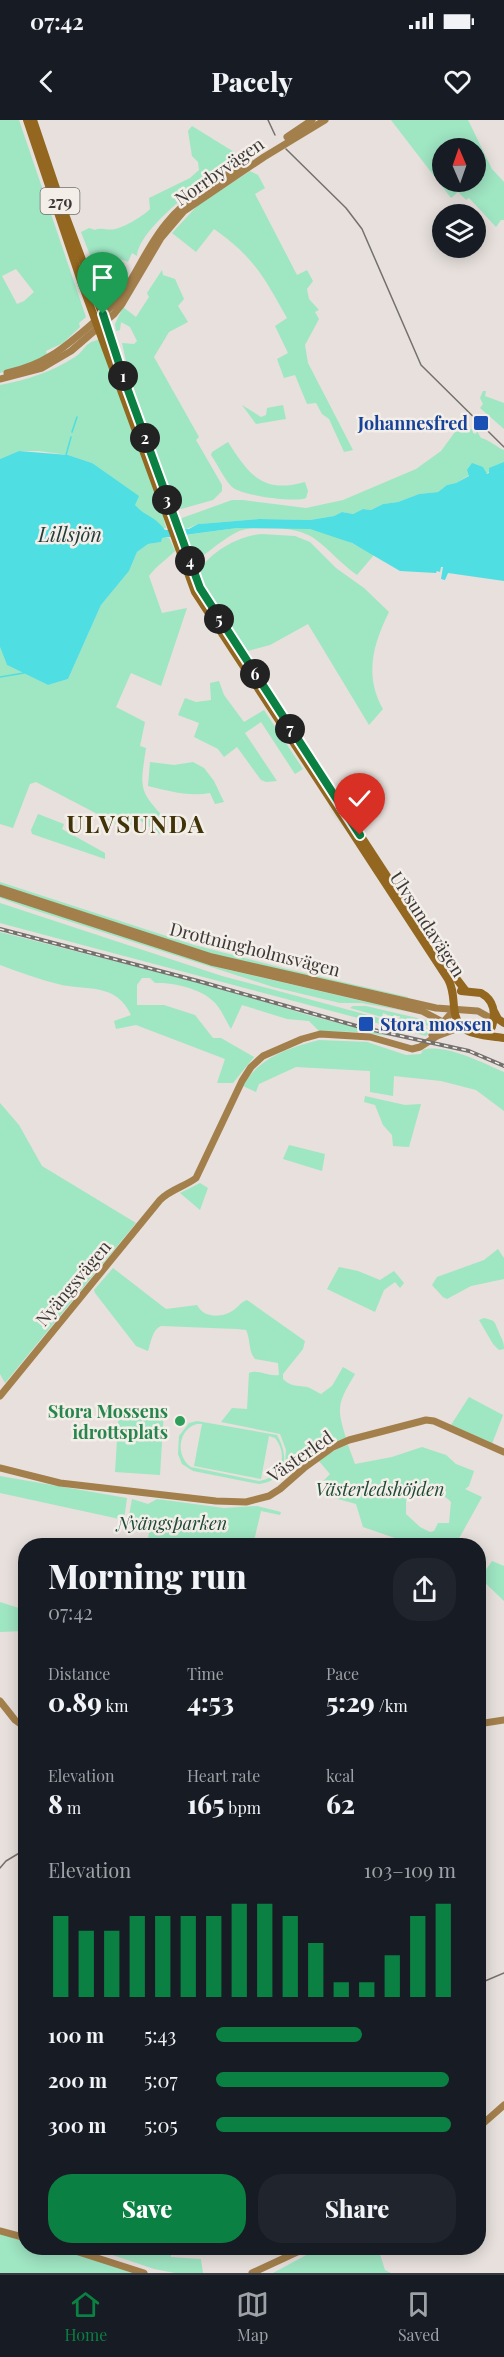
<!DOCTYPE html>
<meta charset="utf-8">
<style>
:root{--surface:#171b24;--page:#20242c;--text:#f1f3f6;--muted:#9ea1a6;--line:#363941;--accent:#0b8043}
body{margin:0;font-family:"Playfair Display",serif;background:var(--page);color:var(--text);height:100vh;display:flex;flex-direction:column;font-size:22px;white-space:nowrap}
*{box-sizing:border-box;margin:0}
p{font-size:20px;color:var(--muted)}
.icon{flex:none;width:33px;height:33px;fill:none;stroke:currentColor;stroke-width:2;stroke-linecap:round;stroke-linejoin:round}
.map{position:relative;flex:1;overflow:hidden}
.details{position:absolute;left:18px;top:1418px;width:468px;height:717px;display:flex;flex-direction:column;background:var(--surface);border-radius:24px;box-shadow:0 3px 15px #0003}
.details>*{flex:none}
.needle{width:39px;rotate:358deg}
.controls{position:absolute;left:432px;top:18px;display:grid;gap:12px}
.controls a{display:grid;place-items:center;width:54px;height:54px;border-radius:50%;background:var(--surface);box-shadow:0 3px 15px #0003;font-size:30px}
.pin{position:absolute;display:grid;place-items:center;width:51px;height:51px;color:#fff;margin:-62px -26px;border-radius:50% 50% 50% 0;rotate:-45deg;box-shadow:0 0 6px #0007}
.pin .icon{rotate:45deg}
.km{position:absolute;width:30px;height:30px;margin:-15px;border-radius:50%;background:#222;color:#fff;font-size:16px;line-height:30px;text-align:center}
.round{display:grid;place-items:center;flex:none;width:63px;height:63px;border-radius:24px;background:var(--page)}
.summary{display:flex;align-items:center;justify-content:space-between;height:102px;padding:0 30px}
h1{font-size:33px;font-weight:800;line-height:45px}
.figures{display:grid;grid-template-columns:repeat(3,1fr);gap:9px;height:102px;padding:6px 30px}
.figures div{display:grid;align-content:center}
.figures b{font-size:26px;font-weight:800}
.figures small{font-size:16px;font-weight:400}
.figures p{font-size:16px}
.chart{height:168px;padding:12px 30px}
.chart p{display:flex;justify-content:space-between}
.chart svg{width:100%;height:108px;margin-top:6px;stroke:var(--accent);stroke-width:6}
.primary-button{display:flex;gap:12px;margin-top:auto;padding:12px 30px}
.primary-button a{flex:1;height:69px;border-radius:24px;background:var(--accent);color:#fff;font-size:24px;font-weight:800;line-height:69px;text-align:center}
.primary-button a+a{background:var(--page);color:var(--text)}
ul{padding:0 30px;list-style:none;font-size:20px}
li{display:grid;grid-template-columns:96px 72px 1fr;align-items:center;height:45px}
li i{height:15px;border-radius:8px;background:var(--accent)}
.status{display:flex;justify-content:space-between;align-items:center;height:42px;padding:0 30px;background:var(--surface);direction:ltr}
.status svg{height:16px;fill:currentColor}
header{display:flex;justify-content:space-between;align-items:center;height:78px;padding:0 30px;background:var(--surface);font-size:27px;font-weight:800}
.tab-bar{display:flex;justify-content:space-around;align-items:center;height:84px;border-top:2px solid var(--line);background:var(--surface);font-size:16px;color:var(--muted)}
.tab-bar a{display:grid;justify-items:center;gap:3px}
.tab-bar .selected{color:var(--accent)}
.map>svg:first-child{display:block}
.green{fill:#9fe6c3;fill-rule:evenodd}
.water{fill:#4fdee1}
.lines{fill:none;stroke-linecap:round;stroke-linejoin:round}
.stream{stroke:#4fdee1;stroke-width:1.5}
.secondary{stroke:#a37f4c;stroke-width:7}
.primary{stroke:#93671f;stroke-width:8}
.tram{stroke:#74706d;stroke-width:1.5}
.rail-casing{stroke:#74706d;stroke-width:4}
.rail{stroke:#f4eee9;stroke-width:1.5;stroke-dasharray:4.5;stroke-linecap:butt}
.route-casing{stroke:#fff;stroke-width:12}
.route{stroke:#0b8043;stroke-width:8}
.transit-dot{fill:#1a4fb4;stroke:#f4eee9;stroke-width:2}
.leisure-dot{fill:#2e9e5b;stroke:#f4eee9;stroke-width:2}
.labels{text-anchor:middle;dominant-baseline:central;stroke-width:5;stroke-linejoin:round;paint-order:stroke}
.shield{fill:#f4eee9;stroke:#736f6c;stroke-width:1.5}
.shield-label{font-size:16px;font-weight:bold;fill:#3c3937}
.street-label{font-size:18px;fill:#3c3937;stroke:#f4eee9}
.transit-label{font-size:18px;font-weight:bold;fill:#164399;stroke:#f4eee9;text-anchor:end}
.leisure-label{font-size:18px;font-weight:bold;fill:#27864d;stroke:#f4eee9;text-anchor:end}
.park-label{font-size:18px;font-style:italic;fill:#1d4935;stroke:#f4eee9}
.water-label{font-size:20px;font-style:italic;fill:#243c3c;stroke:#f4eee9}
.district-label{font-size:24px;font-weight:bold;letter-spacing:1.5px;fill:#403308;stroke:#f4eee9}
</style>
<div class="status"><b>07:42</b><svg viewBox="0 0 49 12"><path d="M0 12V9h3v3zM5 12V6h3v6zM10 12V3h3v9zM15 12V0h3v12zM26 1h20v11H26zM47 4h2v5h-2z"/></svg></div>
<header><svg class="icon" aria-label="back" viewBox="0 0 24 24"><path d="M15 5l-7 7 7 7"/></svg>Pacely<svg class="icon" aria-label="heart" viewBox="0 0 24 24"><path d="M12 20l-8-8c-3-5 5-10 8-4 3-6 11-1 8 4z"/></svg></header>
<div class="map">
<svg width="504" height="2153" viewBox="0 0 504 2153">
<rect width="100%" height="100%" fill="#e7e0dc"/>
<!-- green -->
<g class="green">
<path d="M0,0H19L86,197L79,203L80,207L63,223L46,231L47,235L25,245L0,253ZM16,149L34,172L24,181L17,184L2,156Z"/>
<path d="M391,0H468L492,49L504,62V100H501L496,107L469,78L466,80L458,72L451,78ZM442,28H476V62H442Z"/>
<path d="M192,6L234,32L238,38C213,54 139,106 137,136L132,133L128,142L106,133L97,153L81,112L89,108L95,110C102,107 107,111 115,109C123,108 145,95 150,89L149,78L190,58L199,50L198,42L192,36L188,11Z"/>
<path d="M250,51L258,55L265,68L255,74L297,155L307,150L313,161L307,169L309,179L319,190L315,192L319,199L305,225L308,243L353,330L344,332L329,299L322,294L316,283L307,284L295,255L284,258L277,239L288,233L275,206L287,198C264,157 253,136 214,109L196,132L172,113L198,85Z"/>
<path d="M162,150L163,155L175,159L184,179L178,186L188,202L169,212L154,237L199,317L196,320L222,365V371L213,380L181,389L176,387L129,255L122,223L134,224L137,221L130,207L121,202L120,210L116,211L115,204L123,187L136,197L149,177L147,173Z"/>
<path d="M100,219L163,396L166,408L157,409L92,343L68,335L39,331H19L0,339V265C26,260 52,252 75,237C87,229 82,224 100,219Z"/>
<path d="M483,271H486L485,276L504,283V309L480,288L483,284L480,278Z"/>
<path d="M242,285L261,297L266,295L267,288L283,285L286,299L256,304Z"/>
<path d="M472,309L473,313L476,314L477,311L481,318C488,319 498,328 504,330V342L486,354L483,347L456,363L447,365L438,372L419,374L398,382L383,384L371,390L363,389L353,394L342,392L334,396L310,400L259,399L212,403L198,404L184,410L181,401L182,398L232,380H243L306,388L343,380L416,349L441,331L455,312Z"/>
<path d="M228,322C249,355 263,374 305,362L308,371L306,378C295,383 240,375 232,367C224,359 218,345 211,335L212,332Z"/>
<path d="M271,407L310,409L342,418L374,435L357,455C340,443 330,430 315,419C300,407 257,404 239,411C224,418 210,431 197,440H195L186,415L237,408Z"/>
<path d="M261,414L295,416L310,422L336,448L364,468L389,492C373,524 364,556 383,589L369,605L308,504L270,525L248,531L203,462L200,450C211,431 239,416 261,414Z"/>
<path d="M161,418H169L175,431C166,440 156,446 149,456L162,493L187,488L161,566L131,553L116,587L145,602L140,626L146,628C140,669 138,670 167,701L160,714L138,699L130,711L36,662L30,664L13,708L0,704V527L7,545L48,565L68,559L101,485L129,451L137,432L148,424L161,422Z"/>
<path d="M219,561L224,575L244,602L264,590L303,649L295,654L261,602L245,613L277,661L266,662L261,660L237,627L224,637L218,629L194,617L199,603L178,595L185,578L196,582L211,580L210,563Z"/>
<path d="M150,642L174,645L193,642L204,648L214,661L224,682L215,684L210,673C189,677 169,671 148,666Z"/>
<path d="M38,694L64,704L62,709L105,733V739L32,714L31,710Z"/>
<path d="M0,762L194,825L283,848L408,877V878L212,834L0,765Z"/>
<path d="M0,776L225,849L410,892L362,883H340L273,867L28,788L0,778Z"/>
<path d="M0,783L222,856L409,906L429,908L436,906L426,916L11,806L0,803Z"/>
<path d="M0,812L220,868L311,896L389,916L357,912L319,911L309,901L287,899L242,885L231,909C226,901 222,891 216,884C204,869 173,862 155,863L150,858H142L137,865V885H164L195,895L213,918H221L254,937L233,963H217L225,939L136,905L116,909L114,901L131,895C116,862 86,871 58,864C38,859 19,852 0,845Z"/>
<path d="M353,886H366L434,902L432,905C421,907 410,905 399,901L400,896H395V900L387,898L388,895L383,893L382,897L350,888Z"/>
<path d="M319,920L367,922L406,935L421,934L423,930C444,923 483,943 504,952V991L476,970L441,961L394,956L393,976L370,972V951L296,947L259,964L256,972L243,966C259,937 289,928 319,920Z"/>
<path d="M365,976L405,985L421,984L409,1027L393,1026L392,1015L383,1005L375,985L364,982Z"/>
<path d="M0,983L19,1005L42,1046L136,1103L5,1263L0,1254Z"/>
<path d="M289,1025L325,1034L322,1051L283,1039Z"/>
<path d="M200,1063L208,1068L200,1090L180,1073Z"/>
<path d="M498,1129L504,1138V1159L471,1166L447,1179L443,1177L432,1165L437,1157L484,1140Z"/>
<path d="M339,1147L358,1151L380,1160L394,1151L404,1163L400,1168L395,1162L384,1170L375,1192L327,1169Z"/>
<path d="M113,1148L166,1189L197,1185C204,1199 224,1198 235,1189C240,1185 241,1182 247,1180L305,1221L303,1229L283,1254V1259C291,1267 296,1265 307,1267C311,1268 317,1272 321,1274L332,1266L343,1247L355,1254C338,1283 336,1286 346,1318C317,1327 306,1338 284,1358L286,1330L280,1314L221,1302L232,1288L247,1289L249,1253C258,1249 268,1257 279,1255L278,1243L255,1239C248,1231 251,1220 246,1210L237,1209L161,1206C152,1210 151,1222 148,1231L136,1226L95,1173L94,1170Z"/>
<path d="M484,1198C496,1201 494,1201 498,1210C501,1219 504,1220 504,1229L499,1230L493,1224L479,1200Z"/>
<path d="M469,1277L503,1295L492,1324L451,1305Z"/>
<path d="M119,1287L164,1290L160,1355L115,1352Z"/>
<path d="M197,1301L277,1315C289,1336 288,1360 259,1364L193,1351L182,1344L178,1334L179,1316L189,1303ZM197,1304H202L194,1346L261,1359L269,1316L275,1318C289,1335 281,1358 259,1361L191,1347C175,1336 178,1309 197,1304Z"/>
<path d="M348,1325L355,1344L392,1337L422,1327L446,1335L456,1344L474,1351L469,1366L465,1369L482,1377L457,1422L453,1425H415L363,1407L356,1384L320,1374L316,1369L330,1354L318,1340L339,1328ZM426,1372C435,1372 445,1375 451,1382L449,1403H438L434,1411L430,1412L420,1407L406,1394V1381Z"/>
<path d="M0,1356L127,1378L124,1400L0,1373Z"/>
<path d="M132,1379L148,1384L157,1379L224,1388L257,1386L281,1392L280,1395L261,1391L253,1425H147L150,1406L128,1401Z"/>
<path d="M492,1441L504,1446V1481L480,1458Z"/>
<path d="M0,1482L25,1490V1511L0,1512Z"/>
<path d="M0,2114L25,2120L26,2127H55L138,2153H0Z"/>
<path d="M89,2127H171V2137L201,2139L203,2153H175L154,2149Z"/>
<path d="M321,2127H385L379,2131L385,2150L391,2153H273Z"/>
</g>
<!-- water -->
<path class="water" d="M19,331L68,335L92,343L139,376L135,385C147,398 154,395 165,410L189,409L198,404L212,403L259,399L310,400L334,396L342,392L353,394L363,389L371,390L383,384L398,382L419,374L438,372L447,365L456,363L469,356L467,350L472,343L483,347L487,354L489,353V348L504,342V461L448,453L445,460L441,459L443,447H441L440,452L437,451L436,453L400,451L352,423L310,409L237,408L162,418L161,422L148,424L137,432L129,451L101,485L68,559L48,565L7,545L0,527V339Z"/>
<g class="lines">
<!-- stream -->
<g class="stream">
<path d="M72,312L77,297"/>
<path d="M66,335L71,317"/>
<path d="M0,557L24,553"/>
</g>
<!-- secondary -->
<g class="secondary">
<path d="M287,17L312,0"/>
<path d="M7,253C45,245 65,227 93,203C104,193 114,186 122,174C139,150 149,122 169,100C189,77 217,62 242,45"/>
<path d="M0,259L42,248L71,231L114,194L122,184L161,118L184,91L264,37L325,0"/>
<path d="M0,768L212,837L436,888L478,891L494,900"/>
<path d="M0,773L211,842L422,891L456,909"/>
<path d="M432,915L454,890"/>
<path d="M0,1276L160,1080C171,1069 184,1067 196,1058L242,961L251,947L263,936L302,919L320,914L370,917L412,929L420,927L437,916L456,909"/>
<path d="M0,1348L60,1363L216,1381L246,1382L269,1376L280,1369L304,1348L333,1327L349,1320L426,1300L434,1301L504,1332"/>
<path d="M0,1581L15,1600L26,1608"/>
<path d="M478,1604L504,1600"/>
<path d="M478,2008L504,1985"/>
<path d="M0,2111L26,2118"/>
<path d="M63,2127L144,2153"/>
<path d="M252,2153L308,2127"/>
</g>
<!-- primary -->
<g class="primary">
<path d="M27,0L81,161L195,472L448,859C453,868 453,876 454,887C456,917 480,914 504,918"/>
<path d="M33,0L63,89L108,209L128,271"/>
<path d="M186,432L200,468L216,494"/>
<path d="M319,652L424,813"/>
<path d="M437,833L465,870"/>
<path d="M461,871L481,873C494,880 496,893 492,907L479,913"/>
<path d="M495,893L498,899L504,903"/>
</g>
<!-- tram -->
<g class="tram">
<path d="M268,0L275,15"/>
<path d="M286,29L346,88L362,109L421,245L504,327"/>
<path d="M0,1748L6,1741L26,1729"/>
<path d="M478,1864L504,1853"/>
</g>
<!-- rail casing -->
<g class="rail-casing">
<path id="rail" d="M0,809L198,861L360,907L469,931L504,946"/>
</g>
<!-- rail -->
<use href="#rail" class="rail"/>
</g>
<g class="lines">
<!-- route casing -->
<g class="route-casing">
<path id="route" d="M103,194L125,262L200,468L360,715"/>
</g>
<!-- route -->
<use href="#route" class="route"/>
</g>
<!-- markers -->
<g class="transit-dot">
<rect x="473" y="295" width="16" height="16" rx="3"/>
<rect x="358" y="896" width="16" height="16" rx="3"/>
</g>
<circle class="leisure-dot" cx="180" cy="1301" r="6"/>
<g class="labels">
<!-- shield labels -->
<rect class="shield" x="40.5" y="68" width="39" height="26" rx="4.5"/>
<g class="shield-label">
<text x="60" y="81">279</text>
</g>
<!-- street labels -->
<g class="street-label">
<text transform="translate(219 51) rotate(-35)">Norrbyvägen</text>
<text transform="translate(428 804) rotate(57)">Ulvsundavägen</text>
<text transform="translate(255 829) rotate(14)">Drottningholmsvägen</text>
<text transform="translate(73 1163) rotate(-50)">Nyängsvägen</text>
<text transform="translate(300 1336) rotate(-35)">Västerled</text>
</g>
<!-- transit labels -->
<g class="transit-label">
<text x="468" y="303">Johannesfred</text>
<text x="380" y="904" text-anchor="start">Stora mossen</text>
</g>
<!-- leisure labels -->
<g class="leisure-label">
<text x="168" y="1291">Stora Mossens<tspan x="168" dy="21">idrottsplats</tspan></text>
</g>
<!-- park labels -->
<g class="park-label">
<text x="380" y="1369">Västerledshöjden</text>
<text x="172" y="1403">Nyängsparken</text>
</g>
<!-- water labels -->
<g class="water-label">
<text x="70" y="413">Lillsjön</text>
</g>
<!-- district labels -->
<g class="district-label">
<text x="136" y="703">ULVSUNDA</text>
</g>
</g>
</svg>
<div class="controls">
<a><svg class="needle" viewBox="-14 -14 28 28"><path d="M0-13l5 13h-10z" fill="#e53935"/><path d="M0 13l5-13h-10z" fill="#9ea1a6"/></svg></a>
<a><svg class="icon" aria-label="layers" viewBox="0 0 24 24"><path d="M12 4l9 5-9 5-9-5zM3 14l9 5 9-5"/></svg></a>
</div>
<div class="pin" style="left:103px;top:194px;background:#1e9e55"><svg class="icon" aria-label="arrive" viewBox="0 0 24 24"><path d="M6 21V4h12l-3 4 3 4H6"/></svg></div>
<div class="pin" style="left:360px;top:715px;background:#d93025"><svg class="icon" aria-label="check" viewBox="0 0 24 24"><path d="M5 12l5 5 9-10"/></svg></div>
<b class="km" style="left:123px;top:256px">1</b>
<b class="km" style="left:145px;top:318px">2</b>
<b class="km" style="left:167px;top:380px">3</b>
<b class="km" style="left:190px;top:441px">4</b>
<b class="km" style="left:219px;top:499px">5</b>
<b class="km" style="left:255px;top:554px">6</b>
<b class="km" style="left:290px;top:609px">7</b>
<section class="details">
<div class="summary"><div><h1>Morning run</h1><p>07:42</p></div><a class="round"><svg class="icon" aria-label="share" viewBox="0 0 24 24"><path d="M12 15V3M7 8l5-5 5 5M5 13v7h14v-7"/></svg></a></div>
<div class="figures">
<div><p>Distance</p><b>0.89<small> km</small></b></div>
<div><p>Time</p><b>4:53</b></div>
<div><p>Pace</p><b>5:29<small> /km</small></b></div>
</div>
<div class="figures">
<div><p>Elevation</p><b>8<small> m</small></b></div>
<div><p>Heart rate</p><b>165<small> bpm</small></b></div>
<div><p>kcal</p><b>62</b></div>
</div>
<div class="chart"><p><span>Elevation</span>103–109 m</p>
<svg viewBox="0 0 160 44" preserveAspectRatio="none"><path d="M5 44V11M15 44V17M25 44V17M35 44V11M45 44V11M55 44V11M65 44V11M75 44V6M85 44V6M95 44V11M105 44V22M115 44V38M125 44V38M135 44V27M145 44V11M155 44V6"/></svg>
</div>
<ul>
<li><b>100 m</b>5:43<i style="width:61%"></i></li>
<li><b>200 m</b>5:07<i style="width:97%"></i></li>
<li><b>300 m</b>5:05<i style="width:98%"></i></li>
</ul>
<div class="primary-button"><a>Save</a><a>Share</a></div>
</section>
</div>
<nav class="tab-bar">
<a class="selected"><svg class="icon" aria-label="home" viewBox="0 0 24 24"><path d="M3 11l9-7 9 7M6 9v11h12V9"/></svg>Home</a>
<a><svg class="icon" aria-label="map" viewBox="0 0 24 24"><path d="M3 6l6-2 6 2 6-2v14l-6 2-6-2-6 2zM9 4v14M15 6v14"/></svg>Map</a>
<a><svg class="icon" aria-label="saved" viewBox="0 0 24 24"><path d="M7 4h10v16l-5-4-5 4z"/></svg>Saved</a>
</nav>
